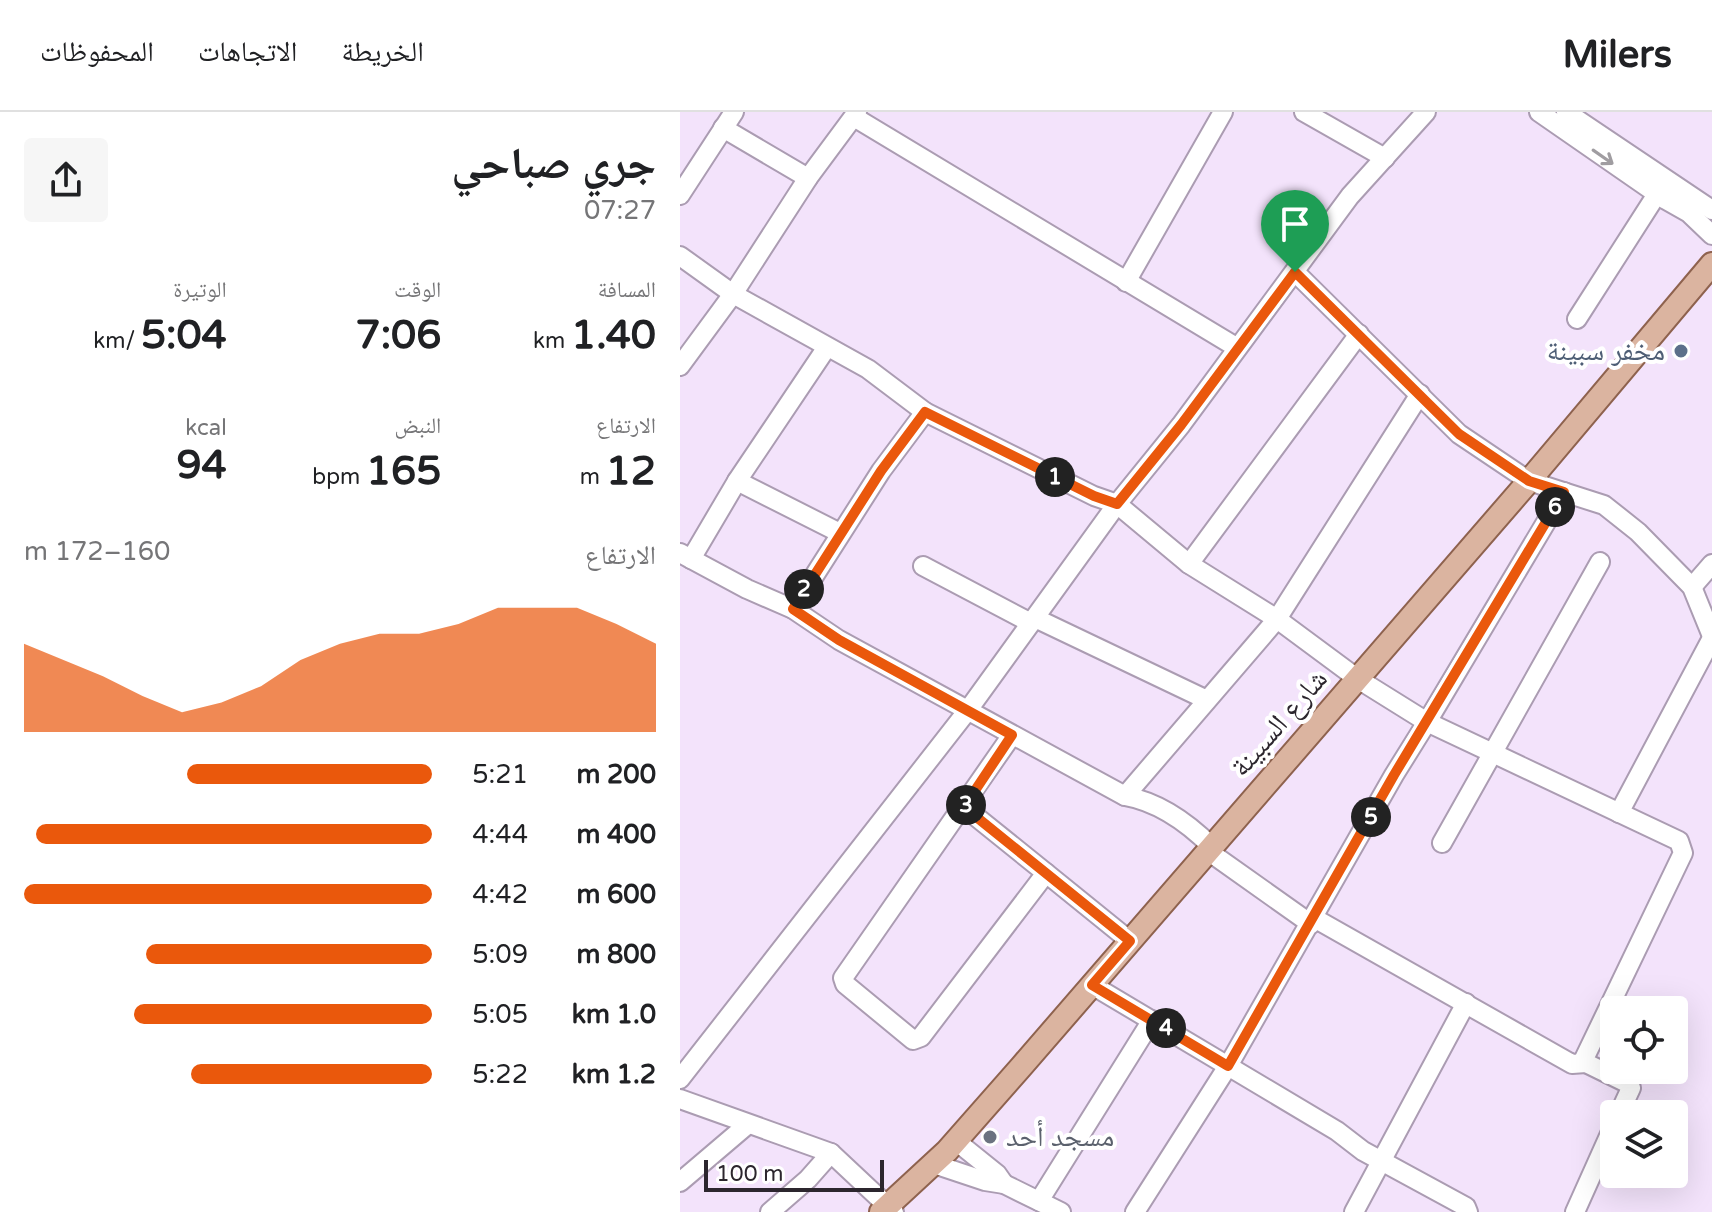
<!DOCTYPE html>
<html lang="ar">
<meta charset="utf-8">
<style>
:root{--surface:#fff;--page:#f6f6f6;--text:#202124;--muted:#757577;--line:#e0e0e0;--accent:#ea580c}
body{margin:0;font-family:"Varela Round","Noto Naskh Arabic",sans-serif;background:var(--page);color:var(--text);direction:rtl;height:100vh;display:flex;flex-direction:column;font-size:30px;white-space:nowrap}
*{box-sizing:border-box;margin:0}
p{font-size:26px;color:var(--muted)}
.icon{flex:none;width:44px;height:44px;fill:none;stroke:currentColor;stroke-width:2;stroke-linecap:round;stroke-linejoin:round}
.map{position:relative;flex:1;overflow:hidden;direction:ltr}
.drawer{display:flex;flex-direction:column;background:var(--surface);width:680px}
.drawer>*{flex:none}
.buttons{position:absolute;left:920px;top:884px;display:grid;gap:16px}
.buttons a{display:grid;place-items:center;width:88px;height:88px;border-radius:8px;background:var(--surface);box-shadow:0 8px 32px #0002;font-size:40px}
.scale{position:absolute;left:24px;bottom:20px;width:180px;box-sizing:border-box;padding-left:8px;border:4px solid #2c262e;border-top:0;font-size:22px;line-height:28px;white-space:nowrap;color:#2c262e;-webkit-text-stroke:6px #fff;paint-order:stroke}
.pin{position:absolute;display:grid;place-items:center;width:68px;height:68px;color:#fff;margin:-82px -34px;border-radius:50% 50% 50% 0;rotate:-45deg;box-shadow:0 0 8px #0007}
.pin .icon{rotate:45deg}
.km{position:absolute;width:40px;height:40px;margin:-20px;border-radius:50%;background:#222;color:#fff;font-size:22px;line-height:40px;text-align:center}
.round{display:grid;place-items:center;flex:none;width:84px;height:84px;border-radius:8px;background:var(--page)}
.head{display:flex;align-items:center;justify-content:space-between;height:136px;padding:0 24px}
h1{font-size:44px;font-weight:700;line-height:60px}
.metrics{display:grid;grid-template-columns:repeat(3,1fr);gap:12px;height:136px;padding:8px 24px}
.metrics div{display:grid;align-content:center}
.metrics b{font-size:40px;font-weight:700}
.metrics small{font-size:22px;font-weight:400}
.metrics p{font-size:22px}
.chart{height:224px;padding:16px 24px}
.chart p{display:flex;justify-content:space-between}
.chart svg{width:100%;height:144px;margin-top:8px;fill:var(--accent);opacity:.7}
ul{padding:0 24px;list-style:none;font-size:26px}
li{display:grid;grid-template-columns:128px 96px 1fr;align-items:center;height:60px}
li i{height:20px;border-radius:10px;background:var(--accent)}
header{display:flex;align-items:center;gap:48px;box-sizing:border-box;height:112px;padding:0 40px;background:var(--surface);border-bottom:2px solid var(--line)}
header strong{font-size:38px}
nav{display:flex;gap:44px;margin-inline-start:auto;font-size:28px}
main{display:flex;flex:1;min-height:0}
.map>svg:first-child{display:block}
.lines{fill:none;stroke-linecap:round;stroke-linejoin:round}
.minor-casing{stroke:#ab9cb2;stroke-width:22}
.major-casing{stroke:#8e624e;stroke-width:26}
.minor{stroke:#fff;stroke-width:18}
.major{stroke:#dbb4a0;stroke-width:22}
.oneway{stroke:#a09da1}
.route-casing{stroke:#fff;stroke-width:16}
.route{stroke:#ea580c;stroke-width:10}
.service-dot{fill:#5c6f8a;stroke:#fff;stroke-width:3}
.worship-dot{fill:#6b7280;stroke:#fff;stroke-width:3}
.labels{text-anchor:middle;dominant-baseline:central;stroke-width:8;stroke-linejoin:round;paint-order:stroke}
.service-label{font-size:28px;fill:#4e5e75;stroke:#fff;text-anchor:end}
.street-label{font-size:28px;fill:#2c262e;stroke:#fff}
.worship-label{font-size:28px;fill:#5b616d;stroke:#fff;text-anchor:start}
</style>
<header>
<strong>Milers</strong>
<nav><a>الخريطة</a><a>الاتجاهات</a><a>المحفوظات</a></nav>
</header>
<main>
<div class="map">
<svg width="1032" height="1100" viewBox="0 0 1032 1100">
<rect width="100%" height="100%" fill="#f3e3fb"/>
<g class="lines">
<!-- minor casing -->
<g class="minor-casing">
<g id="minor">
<path d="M624,0L705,46"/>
<path d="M859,0L986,88L1009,101L1032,123"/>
<path d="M886,0L1032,98"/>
<path d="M174,5L556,235"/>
<path d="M43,16L128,66"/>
<path d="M0,83L54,0"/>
<path d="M0,144L53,182L188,257L245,300"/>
<path d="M615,160L779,322L849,369L924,393L958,420L1012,475L1032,524"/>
<path d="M446,170L543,0"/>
<path d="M897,207L977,82"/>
<path d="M0,254L53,182L128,66L177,0"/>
<path d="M57,369L160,421"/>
<path d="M884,380L747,610L999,729L1003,741L904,947L906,951L949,972L951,976L939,1002"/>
<path d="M0,441L67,477L113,497L159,528L445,684C479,690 508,711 532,735"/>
<path d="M11,447L57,369L147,235"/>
<path d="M509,452L679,222"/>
<path d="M243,454L351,511"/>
<path d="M1012,475L1032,452"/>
<path d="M113,497L201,359L245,300L414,384L437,392L509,452L597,507L445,684"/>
<path d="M355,506L527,588"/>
<path d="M284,695L366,761L241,925L233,928L165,872L163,866L332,623"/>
<path d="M939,701L1032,526"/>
<path d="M762,731L920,450"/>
<path d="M528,739L631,812"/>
<path d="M366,761L450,829"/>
<path d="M634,806L892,952L906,951"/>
<path d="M412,873L657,1019L683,1039L786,1095L788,1100"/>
<path d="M0,967L288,598L437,392L501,313L670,84L746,0"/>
<path d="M0,987L151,1041L214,1100"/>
<path d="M276,1029L317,1062L324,1072"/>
<path d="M254,1052L305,1069L324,1072L381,1100"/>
<path d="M0,1070L67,1013"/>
<path d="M359,1089L472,908"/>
<path d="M90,1100L128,1067L151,1041"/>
<path d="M455,1100L548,954L714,663L747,610L678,567L597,507L740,282"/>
<path d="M674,1100L786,891"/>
<path d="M895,1100L934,1013"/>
</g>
</g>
<!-- major casing -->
<g class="major-casing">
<path id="major" d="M201,1100L267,1039L341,955L849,369L1032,152"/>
</g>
<!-- minor -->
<use href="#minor" class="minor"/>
<!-- major -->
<use href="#major" class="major"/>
</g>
<!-- one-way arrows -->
<defs><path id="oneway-shaft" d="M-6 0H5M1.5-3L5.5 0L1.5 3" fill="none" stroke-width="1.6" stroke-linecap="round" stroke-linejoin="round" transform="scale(2)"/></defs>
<use class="oneway" href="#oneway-shaft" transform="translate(923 45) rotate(35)"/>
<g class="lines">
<!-- route casing -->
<g class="route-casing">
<path id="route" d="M615,160L779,322L849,369L884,380L714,663L548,954L412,873L450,829L284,695L332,623L159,528L113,497L201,359L245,300L414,384L437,392L501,313Z"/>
</g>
<!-- route -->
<use href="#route" class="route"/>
</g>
<!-- markers -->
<circle class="service-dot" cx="1001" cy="239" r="8"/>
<circle class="worship-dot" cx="310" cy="1025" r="8"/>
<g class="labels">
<!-- service labels -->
<g class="service-label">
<text x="985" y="239">مخفر سبينة</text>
</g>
<!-- street labels -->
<g class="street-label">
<text transform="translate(599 611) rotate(-49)">شارع السبينة</text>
</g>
<!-- worship labels -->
<g class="worship-label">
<text x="326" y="1025">مسجد أحد</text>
</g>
</g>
</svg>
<div class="buttons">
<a><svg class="icon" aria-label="locate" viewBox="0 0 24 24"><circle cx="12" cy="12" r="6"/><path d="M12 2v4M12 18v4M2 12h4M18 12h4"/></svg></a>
<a><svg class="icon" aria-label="layers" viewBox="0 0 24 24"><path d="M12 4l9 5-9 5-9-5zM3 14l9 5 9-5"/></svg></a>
</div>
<div class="scale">100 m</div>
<div class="pin" style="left:615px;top:160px;background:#1e9e55"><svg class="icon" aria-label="arrive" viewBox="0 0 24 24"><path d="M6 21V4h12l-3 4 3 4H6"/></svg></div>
<b class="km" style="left:375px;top:365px">1</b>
<b class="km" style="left:124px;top:477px">2</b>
<b class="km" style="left:286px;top:693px">3</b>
<b class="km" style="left:486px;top:916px">4</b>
<b class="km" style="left:691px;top:705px">5</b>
<b class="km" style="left:875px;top:395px">6</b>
</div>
<section class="drawer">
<div class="head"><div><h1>جري صباحي</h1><p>07:27</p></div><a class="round"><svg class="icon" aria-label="share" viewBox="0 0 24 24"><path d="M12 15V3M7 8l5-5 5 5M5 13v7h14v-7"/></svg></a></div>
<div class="metrics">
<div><p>المسافة</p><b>1.40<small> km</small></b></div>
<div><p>الوقت</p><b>7:06</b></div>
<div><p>الوتيرة</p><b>5:04<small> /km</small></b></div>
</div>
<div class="metrics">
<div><p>الارتفاع</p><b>12<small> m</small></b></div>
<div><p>النبض</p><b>165<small> bpm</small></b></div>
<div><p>kcal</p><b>94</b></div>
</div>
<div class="chart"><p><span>الارتفاع</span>160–172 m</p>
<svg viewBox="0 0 160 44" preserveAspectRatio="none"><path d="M0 44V17L10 22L20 27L30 33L40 38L50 35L60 30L70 22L80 17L90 14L100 14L110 11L120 6L130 6L140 6L150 11L160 17V44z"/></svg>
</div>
<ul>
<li><b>200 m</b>5:21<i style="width:60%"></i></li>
<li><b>400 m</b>4:44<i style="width:97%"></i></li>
<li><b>600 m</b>4:42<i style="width:100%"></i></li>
<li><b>800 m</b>5:09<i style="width:70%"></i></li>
<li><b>1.0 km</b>5:05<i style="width:73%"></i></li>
<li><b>1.2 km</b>5:22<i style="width:59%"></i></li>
</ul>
</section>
</main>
